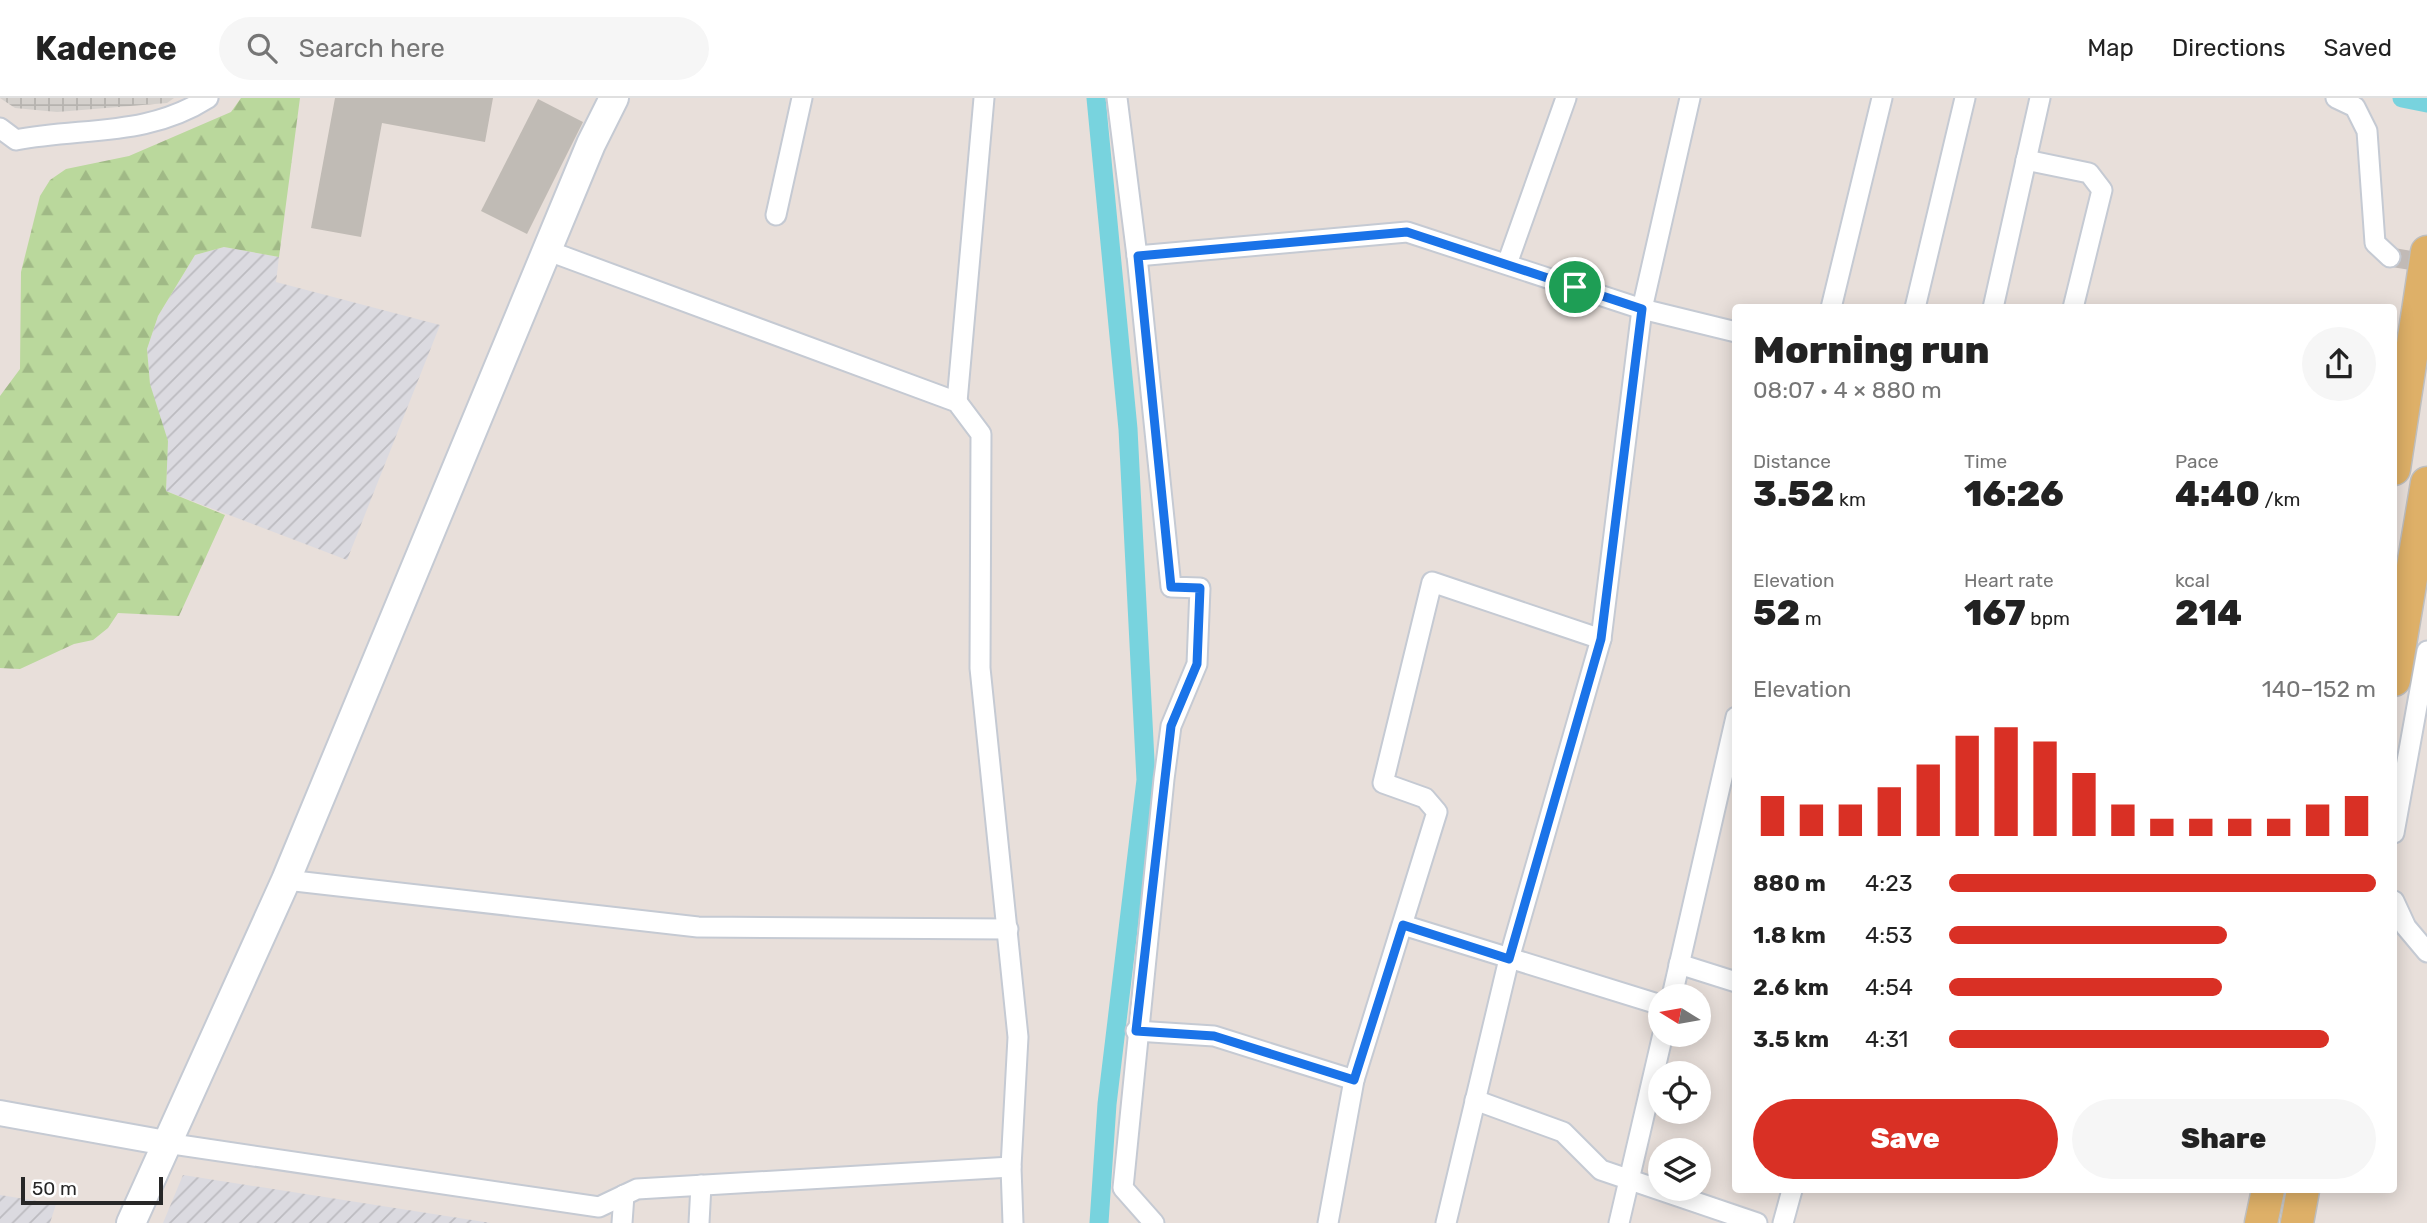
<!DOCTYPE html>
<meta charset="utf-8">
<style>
:root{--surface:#fff;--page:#f6f6f6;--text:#222;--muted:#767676;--line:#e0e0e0;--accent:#d93025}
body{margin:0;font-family:Rubik,sans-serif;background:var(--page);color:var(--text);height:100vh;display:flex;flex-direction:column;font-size:26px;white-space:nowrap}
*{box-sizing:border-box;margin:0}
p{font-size:23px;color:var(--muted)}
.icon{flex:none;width:38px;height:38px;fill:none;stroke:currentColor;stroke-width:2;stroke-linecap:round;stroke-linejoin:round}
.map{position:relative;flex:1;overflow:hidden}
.side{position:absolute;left:1732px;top:206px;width:665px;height:889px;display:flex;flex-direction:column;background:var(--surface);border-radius:7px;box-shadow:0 4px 18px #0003}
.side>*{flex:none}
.needle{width:46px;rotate:281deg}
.controls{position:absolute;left:1648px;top:886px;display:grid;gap:14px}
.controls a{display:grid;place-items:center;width:63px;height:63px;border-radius:50%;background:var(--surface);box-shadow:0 4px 18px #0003;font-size:35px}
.scale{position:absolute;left:21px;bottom:18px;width:142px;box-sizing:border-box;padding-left:7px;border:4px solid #272727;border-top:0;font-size:19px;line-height:24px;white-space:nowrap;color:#272727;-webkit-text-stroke:5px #fff;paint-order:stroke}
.pin{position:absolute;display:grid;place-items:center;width:60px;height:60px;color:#fff;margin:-30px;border:4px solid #fff;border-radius:50%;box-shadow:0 2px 7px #0007}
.round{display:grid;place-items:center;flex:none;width:74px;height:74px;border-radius:37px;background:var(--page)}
.headline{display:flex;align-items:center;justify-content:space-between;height:119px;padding:0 21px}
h1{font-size:38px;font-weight:800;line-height:52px}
.stats{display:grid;grid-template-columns:repeat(3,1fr);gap:10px;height:119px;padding:7px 21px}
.stats div{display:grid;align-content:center}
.stats b{font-size:35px;font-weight:800}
.stats small{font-size:19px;font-weight:400}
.stats p{font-size:19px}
.chart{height:196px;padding:14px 21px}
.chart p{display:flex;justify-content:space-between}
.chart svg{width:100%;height:126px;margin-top:7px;stroke:var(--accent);stroke-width:6}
.button{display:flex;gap:14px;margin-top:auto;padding:14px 21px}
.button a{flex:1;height:80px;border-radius:42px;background:var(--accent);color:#fff;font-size:28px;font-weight:800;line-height:80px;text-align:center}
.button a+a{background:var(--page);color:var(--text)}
ul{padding:0 21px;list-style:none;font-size:23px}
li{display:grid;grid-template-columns:112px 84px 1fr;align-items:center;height:52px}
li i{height:18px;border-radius:9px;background:var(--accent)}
header{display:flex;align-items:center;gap:42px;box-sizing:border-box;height:98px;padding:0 35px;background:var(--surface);border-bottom:2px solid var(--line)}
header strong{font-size:33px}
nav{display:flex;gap:38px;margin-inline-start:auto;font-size:24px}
.search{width:490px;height:63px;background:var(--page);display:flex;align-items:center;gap:18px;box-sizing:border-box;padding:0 24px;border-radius:38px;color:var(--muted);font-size:26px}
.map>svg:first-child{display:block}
.industrial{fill:url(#industrial-furrows)}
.forest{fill:url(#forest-firs)}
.plaza{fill:url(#plaza-grid)}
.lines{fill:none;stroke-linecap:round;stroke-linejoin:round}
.canal{stroke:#78d3de;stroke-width:19}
.building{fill:#c0bbb5}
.minor-tunnel{stroke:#c1bab6;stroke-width:19;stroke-dasharray:19 10;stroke-linecap:butt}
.minor-casing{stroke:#c5cad3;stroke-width:23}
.tertiary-casing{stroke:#c5cad3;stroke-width:28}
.secondary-casing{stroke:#c5cad3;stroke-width:32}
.primary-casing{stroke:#bebebe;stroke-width:35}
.minor{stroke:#fff;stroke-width:19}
.tertiary{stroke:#fff;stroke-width:24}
.secondary{stroke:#fff;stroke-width:28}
.primary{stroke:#deb068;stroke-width:32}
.route-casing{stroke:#fff;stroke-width:14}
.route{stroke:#1a73e8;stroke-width:9}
</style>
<header>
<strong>Kadence</strong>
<div class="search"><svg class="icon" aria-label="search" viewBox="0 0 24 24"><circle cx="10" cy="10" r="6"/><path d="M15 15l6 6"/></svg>Search here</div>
<nav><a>Map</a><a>Directions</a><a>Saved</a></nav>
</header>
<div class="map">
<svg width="2427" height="1125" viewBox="0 0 2427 1125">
<defs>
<pattern id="industrial-furrows" width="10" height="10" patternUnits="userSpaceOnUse" patternTransform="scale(1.75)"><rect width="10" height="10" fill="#dbdae0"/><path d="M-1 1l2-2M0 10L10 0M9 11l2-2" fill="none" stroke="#bcbbc0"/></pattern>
<pattern id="forest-firs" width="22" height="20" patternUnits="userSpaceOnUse" patternTransform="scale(1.75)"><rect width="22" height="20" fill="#bad89c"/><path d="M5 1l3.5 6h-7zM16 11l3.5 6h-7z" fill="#a0b986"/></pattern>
<pattern id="plaza-grid" width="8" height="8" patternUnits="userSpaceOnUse" patternTransform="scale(1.75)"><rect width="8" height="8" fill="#d4d0cc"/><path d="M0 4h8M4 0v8" fill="none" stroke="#b6b3af"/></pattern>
</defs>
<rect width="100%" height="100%" fill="#e8dfda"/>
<!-- industrial -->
<g class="industrial">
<path d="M224,149L279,159L276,184L440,227L347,462L166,393L167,359L150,287L147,251L158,218L195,157Z"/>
<path d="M183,1077L491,1125H163Z"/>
<path d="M0,1097L56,1106L50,1125H0Z"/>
</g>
<!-- forest -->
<path class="forest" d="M241,0H300L279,159L224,149L195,157L158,218L147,251L150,286L168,343L166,393L225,417L179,518L118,515L108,530L93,542L74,546L20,571L0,570V298L20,271L21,174L40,98L50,82L66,71L129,58L231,14Z"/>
<!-- plaza -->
<path class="plaza" d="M0,0H174L167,5L57,14L15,10Z"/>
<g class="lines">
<!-- canal -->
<g class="canal">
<path d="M1096,0L1128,331L1146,682L1107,1006L1099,1125"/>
<path d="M2402,0L2427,5"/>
</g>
</g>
<!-- building -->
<g class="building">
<path d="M335,0H493L485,44L382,25L361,139L311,130Z"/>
<path d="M538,1L583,24L527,136L481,113Z"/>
</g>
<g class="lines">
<!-- minor-tunnel -->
<path class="minor-tunnel" d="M2390,159L2427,165"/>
<!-- minor casing -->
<g class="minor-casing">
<g id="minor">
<path d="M1117,0L1137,158L1171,489L1200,490L1197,566L1171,628L1164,681L1123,1090L1154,1125"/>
<path d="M2336,0L2355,9L2367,33L2375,145L2390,159"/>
<path d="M0,30L16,42C84,29 147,39 208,0"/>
<path d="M2026,62L2089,75L2102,92L2073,210"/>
<path d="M776,117L802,0"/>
<path d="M546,152L957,304L981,336L980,570L1018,939L1011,1069L1013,1125"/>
<path d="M1137,158L1407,134L1642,211L1736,234"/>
<path d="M1507,166L1566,0"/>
<path d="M1831,210L1882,0"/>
<path d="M1915,210L1965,0"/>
<path d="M1993,210L2040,0"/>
<path d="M957,304L984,0"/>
<path d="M2394,735L2427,553"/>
<path d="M286,782L698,829L1008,831"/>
<path d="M2394,803L2406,829L2427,854"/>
<path d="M1403,827L1661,907"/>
<path d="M1679,866L1736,884"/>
<path d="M1672,898L1736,619"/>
<path d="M1136,933L1214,938L1354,982"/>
<path d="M1475,1002L1563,1034L1601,1072L1757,1125"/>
<path d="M166,1045L599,1109L637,1091L1011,1069"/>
<path d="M622,1125L624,1097"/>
<path d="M699,1125L701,1087"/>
<path d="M1328,1125L1354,982L1437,714L1425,700L1383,685L1432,484L1601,541"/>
<path d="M1446,1125L1509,861L1601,541L1642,211L1690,0"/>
<path d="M1619,1125L1663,936"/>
<path d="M1783,1125L1792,1092"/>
</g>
</g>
<!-- tertiary casing -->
<g class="tertiary-casing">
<path id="tertiary" d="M0,1015L166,1045"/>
</g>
<!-- secondary casing -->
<g class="secondary-casing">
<path id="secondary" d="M131,1125L286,782L591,46L614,0"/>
</g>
<!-- primary casing -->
<g class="primary-casing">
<g id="primary">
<path d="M2394,371L2427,154"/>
<path d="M2394,582L2427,385"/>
<path d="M2261,1125L2268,1092"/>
<path d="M2297,1125L2303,1092"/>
</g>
</g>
<!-- minor -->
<use href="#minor" class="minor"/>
<!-- tertiary -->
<use href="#tertiary" class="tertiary"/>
<!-- secondary -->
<use href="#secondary" class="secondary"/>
<!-- primary -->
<use href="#primary" class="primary"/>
</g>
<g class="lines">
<!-- route casing -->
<g class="route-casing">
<path id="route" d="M1407,134L1642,211L1601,541L1509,861L1403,827L1354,982L1214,938L1136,933L1171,628L1197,566L1200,490L1171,489L1138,158Z"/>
</g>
<!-- route -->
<use href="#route" class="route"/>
</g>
</svg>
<div class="controls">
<a><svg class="needle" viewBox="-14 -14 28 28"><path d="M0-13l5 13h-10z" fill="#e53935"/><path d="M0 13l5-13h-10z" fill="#767676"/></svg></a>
<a><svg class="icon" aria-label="locate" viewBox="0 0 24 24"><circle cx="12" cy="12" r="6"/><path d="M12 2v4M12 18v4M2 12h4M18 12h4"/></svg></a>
<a><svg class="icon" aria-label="layers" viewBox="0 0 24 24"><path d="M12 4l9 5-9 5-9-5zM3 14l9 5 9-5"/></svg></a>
</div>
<div class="scale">50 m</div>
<div class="pin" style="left:1575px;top:189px;background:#1e9e55"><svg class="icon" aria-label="arrive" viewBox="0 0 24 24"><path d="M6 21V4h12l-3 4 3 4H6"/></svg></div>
<section class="side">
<div class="headline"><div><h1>Morning run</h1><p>08:07 · 4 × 880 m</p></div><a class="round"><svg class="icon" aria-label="share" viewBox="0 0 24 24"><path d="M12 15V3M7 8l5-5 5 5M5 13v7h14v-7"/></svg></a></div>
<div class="stats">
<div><p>Distance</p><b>3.52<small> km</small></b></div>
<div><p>Time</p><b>16:26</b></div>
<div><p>Pace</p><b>4:40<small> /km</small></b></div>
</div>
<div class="stats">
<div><p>Elevation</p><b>52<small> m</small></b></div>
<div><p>Heart rate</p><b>167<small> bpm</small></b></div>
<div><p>kcal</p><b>214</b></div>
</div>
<div class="chart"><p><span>Elevation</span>140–152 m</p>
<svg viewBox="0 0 160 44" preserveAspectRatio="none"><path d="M5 44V30M15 44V33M25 44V33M35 44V27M45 44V19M55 44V9M65 44V6M75 44V11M85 44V22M95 44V33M105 44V38M115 44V38M125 44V38M135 44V38M145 44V33M155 44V30"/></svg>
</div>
<ul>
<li><b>880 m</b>4:23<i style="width:100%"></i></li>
<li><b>1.8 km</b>4:53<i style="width:65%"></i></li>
<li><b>2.6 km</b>4:54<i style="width:64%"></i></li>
<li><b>3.5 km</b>4:31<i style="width:89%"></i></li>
</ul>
<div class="button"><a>Save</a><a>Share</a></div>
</section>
</div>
